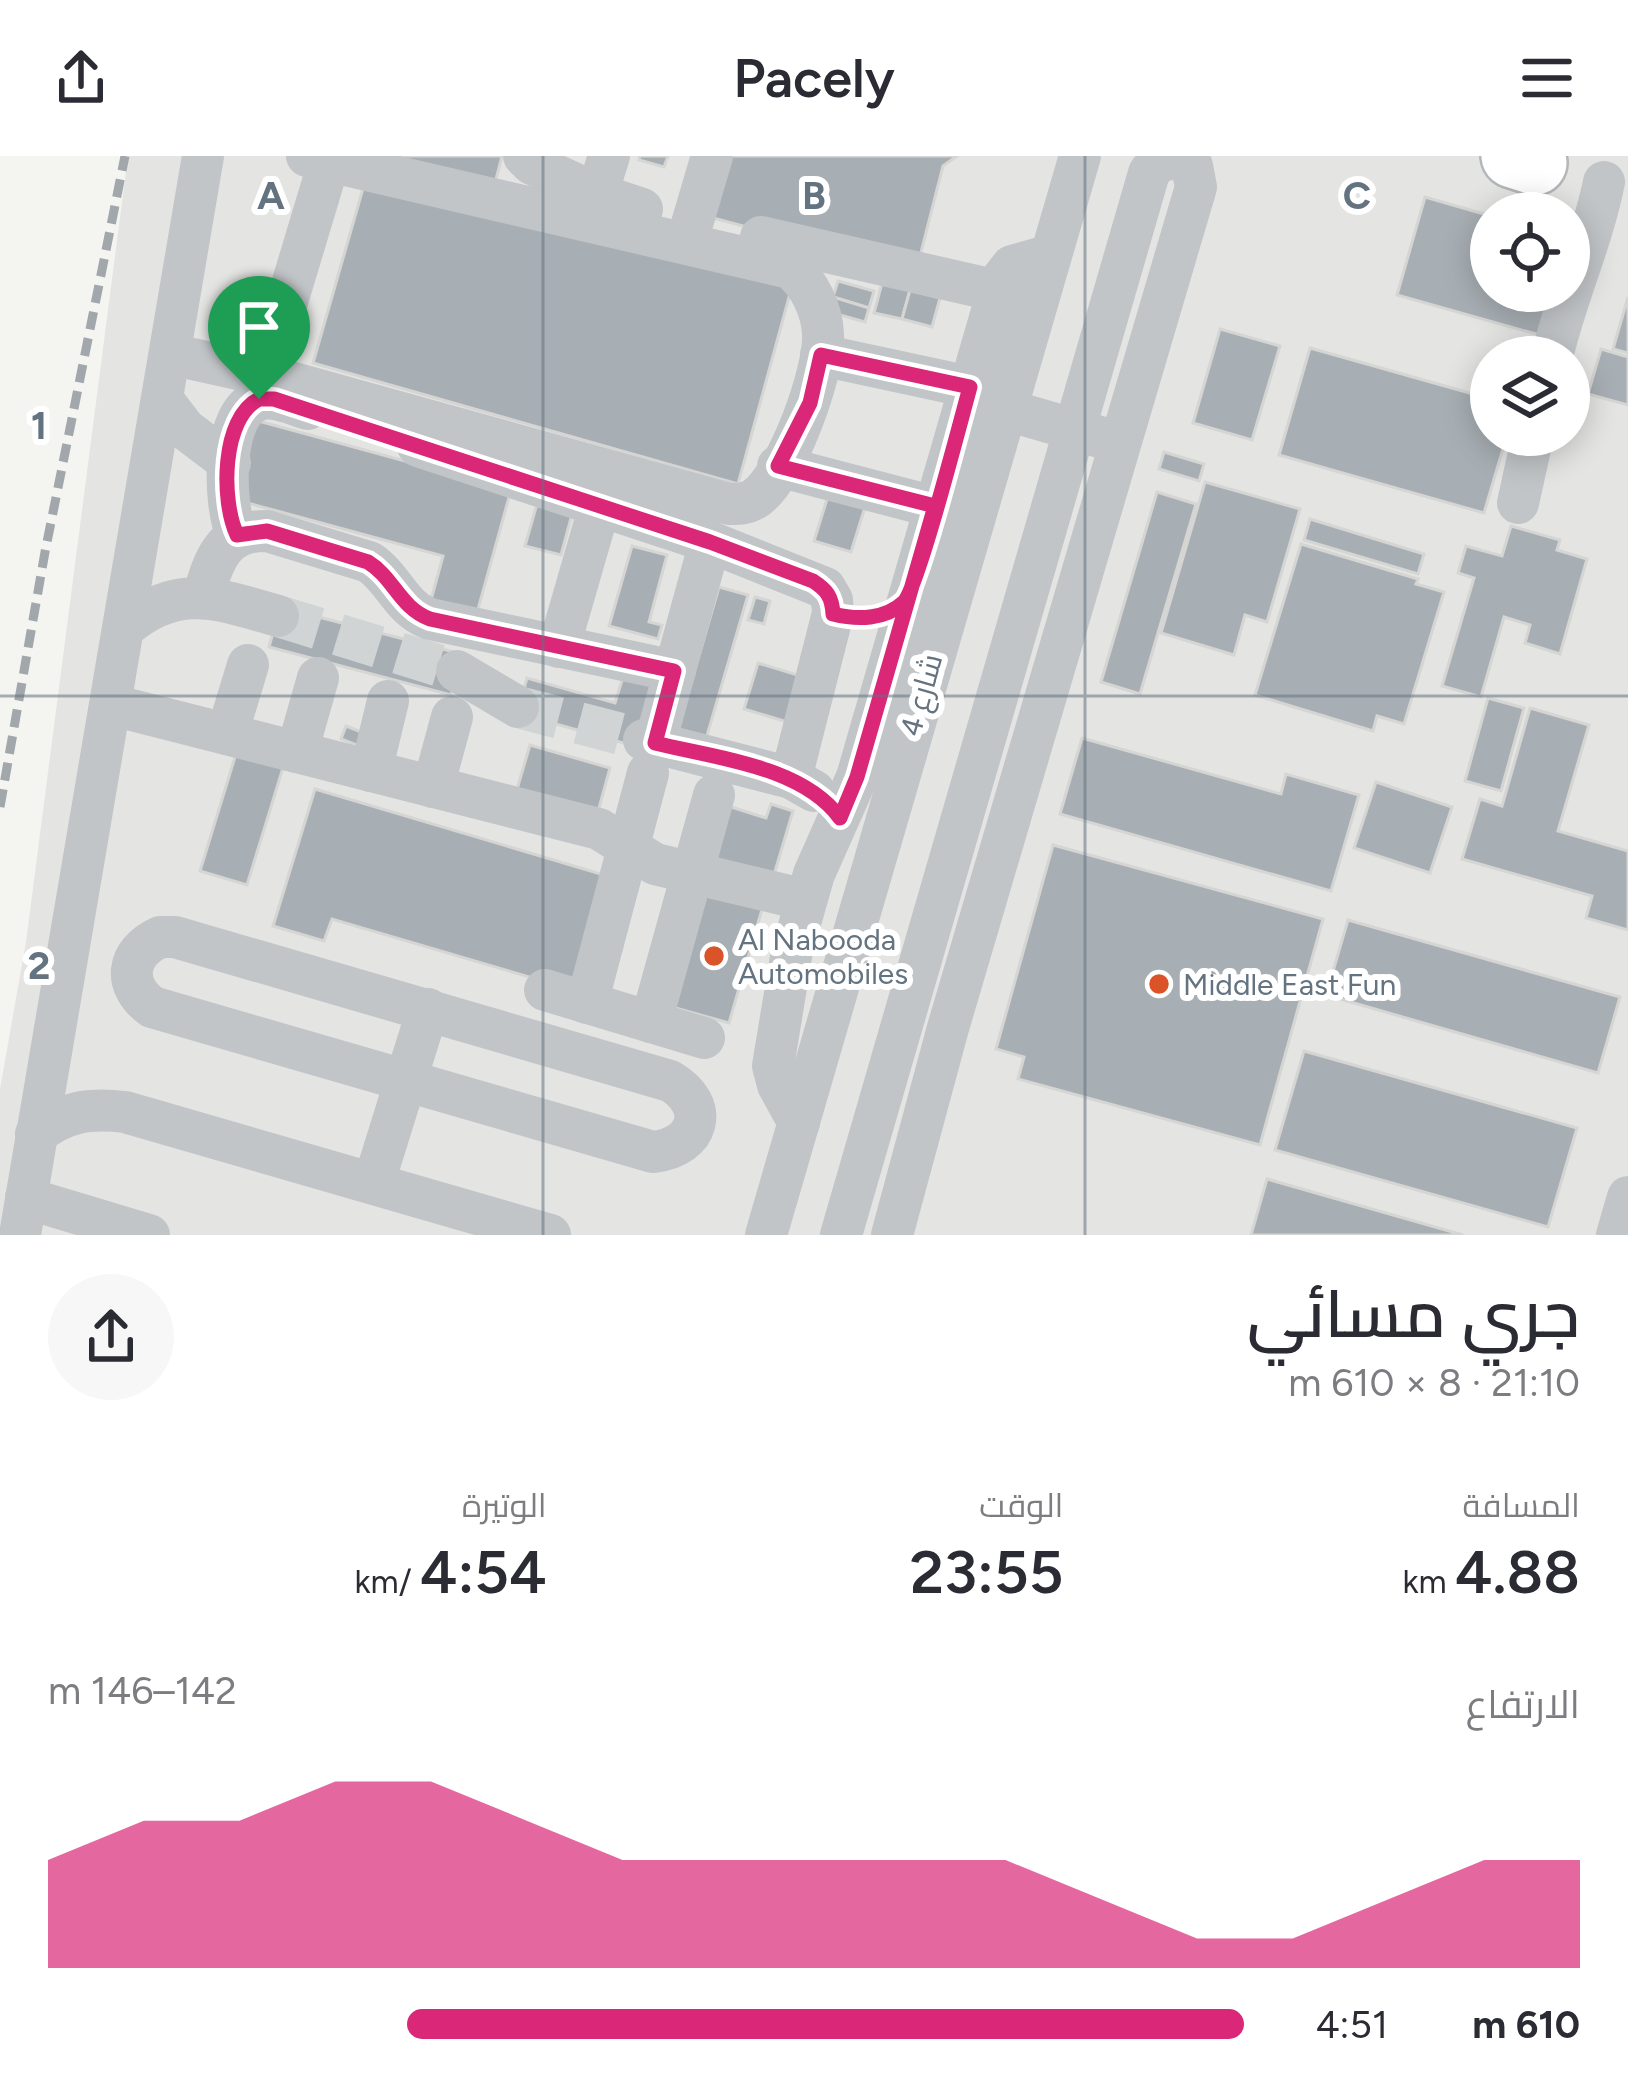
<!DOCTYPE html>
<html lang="ar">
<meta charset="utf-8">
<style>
:root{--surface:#fff;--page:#f7f7f7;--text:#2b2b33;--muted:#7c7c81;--accent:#db2777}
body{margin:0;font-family:Figtree,Cairo,sans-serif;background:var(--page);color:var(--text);direction:rtl;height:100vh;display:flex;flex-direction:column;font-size:45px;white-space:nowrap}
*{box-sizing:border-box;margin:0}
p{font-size:39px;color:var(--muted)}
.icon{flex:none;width:66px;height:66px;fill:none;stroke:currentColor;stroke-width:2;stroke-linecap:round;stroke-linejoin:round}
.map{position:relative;height:1079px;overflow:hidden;direction:ltr}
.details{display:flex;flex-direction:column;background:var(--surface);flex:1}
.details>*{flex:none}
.controls{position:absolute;left:1470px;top:36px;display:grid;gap:24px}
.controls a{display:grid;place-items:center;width:120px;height:120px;border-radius:50%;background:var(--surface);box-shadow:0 6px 30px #0003;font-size:60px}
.pin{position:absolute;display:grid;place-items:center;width:102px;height:102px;color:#fff;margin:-123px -51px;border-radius:50% 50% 50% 0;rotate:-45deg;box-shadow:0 0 12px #0007}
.pin .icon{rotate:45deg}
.round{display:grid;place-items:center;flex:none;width:126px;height:126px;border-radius:63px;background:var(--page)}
.head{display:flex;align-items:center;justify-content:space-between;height:204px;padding:0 48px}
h1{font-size:66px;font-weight:600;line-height:90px}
.figures{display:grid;grid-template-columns:repeat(3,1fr);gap:18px;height:204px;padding:12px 48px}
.figures div{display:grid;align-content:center}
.figures b{font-size:60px;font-weight:600}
.figures small{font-size:33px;font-weight:400}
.figures p{font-size:33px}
.chart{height:336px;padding:24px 48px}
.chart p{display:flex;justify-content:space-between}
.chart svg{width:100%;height:216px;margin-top:12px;fill:var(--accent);opacity:.7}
ul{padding:0 48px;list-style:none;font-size:39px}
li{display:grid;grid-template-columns:192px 144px 1fr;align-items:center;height:90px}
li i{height:30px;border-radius:15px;background:var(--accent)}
header{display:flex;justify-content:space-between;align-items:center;height:156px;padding:0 48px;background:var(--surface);font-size:54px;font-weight:600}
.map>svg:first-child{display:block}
.built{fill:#e4e5e3;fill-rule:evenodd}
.building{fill:#a8afb4;stroke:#d5d5d3;stroke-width:3}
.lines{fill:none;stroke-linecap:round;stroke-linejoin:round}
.minor-tunnel{stroke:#d0d4d4;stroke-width:42;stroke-dasharray:42 21;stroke-linecap:butt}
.highway-casing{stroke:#b4b7ba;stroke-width:68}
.minor{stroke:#c2c5c8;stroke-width:42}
.highway{stroke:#fff;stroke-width:63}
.rail{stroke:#a2a7ac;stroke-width:9;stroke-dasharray:18 9;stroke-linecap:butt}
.route-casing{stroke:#fff;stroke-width:24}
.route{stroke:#db2777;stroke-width:15}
.grid{fill:none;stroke:#647380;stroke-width:3;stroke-opacity:0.55}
.poi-dot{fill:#db5328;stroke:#fff;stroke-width:4.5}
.labels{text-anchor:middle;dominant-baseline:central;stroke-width:12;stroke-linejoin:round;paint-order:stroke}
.street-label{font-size:30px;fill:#647380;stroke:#fff}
.poi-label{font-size:30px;fill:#647380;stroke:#fff;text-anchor:start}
.grid-label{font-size:39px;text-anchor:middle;font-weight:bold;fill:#647380;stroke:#fff;stroke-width:12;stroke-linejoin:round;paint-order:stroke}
</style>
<header><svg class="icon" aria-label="menu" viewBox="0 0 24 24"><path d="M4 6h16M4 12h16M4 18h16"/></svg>Pacely<svg class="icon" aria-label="share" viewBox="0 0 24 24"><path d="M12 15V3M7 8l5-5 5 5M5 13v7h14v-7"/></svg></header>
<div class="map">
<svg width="1628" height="1079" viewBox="0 0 1628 1079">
<rect width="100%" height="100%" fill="#f4f4f0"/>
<!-- built -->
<path class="built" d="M128,0H1628V1079H0V933L26,786ZM1491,57H1569V135H1491ZM1491,201H1569V279H1491Z"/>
<!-- building -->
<g class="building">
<path d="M385,0H502L494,31Z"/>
<path d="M640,0H668L664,11L639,4Z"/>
<path d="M730,0H957L943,10L916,116L713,62Z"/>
<path d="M366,22L794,123L738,328L313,207Z"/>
<path d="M1425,41L1491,60V135H1569L1575,189L1397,139Z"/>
<path d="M838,125L874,135L869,152L833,141Z"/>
<path d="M882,127L910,134L902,163L874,157Z"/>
<path d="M910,134L940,142L932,171L902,163Z"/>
<path d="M833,141L869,152L865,166L829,156Z"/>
<path d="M1628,141V197L1613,193Z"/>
<path d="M1220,173L1280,190L1252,284L1193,267Z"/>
<path d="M1310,192L1491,243V279H1507L1484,357L1279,299Z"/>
<path d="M1601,193L1628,201V249L1588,238Z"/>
<path d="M255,264L511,334L477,457L431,444L443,400L233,343Z"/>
<path d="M1164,296L1204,308L1199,325L1159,313Z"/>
<path d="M1205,326L1300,353L1267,466L1245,459L1234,499L1161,477Z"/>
<path d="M1157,336L1196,348L1140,538L1101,526Z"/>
<path d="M828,340L865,351L851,396L814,385Z"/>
<path d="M539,341L574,351L561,399L525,390Z"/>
<path d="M1310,363L1424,398L1418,418L1304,384Z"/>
<path d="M1511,370L1560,384L1557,394L1587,403L1560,498L1525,487L1530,469L1504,461L1481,541L1442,530L1474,422L1458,417L1466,390L1502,400Z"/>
<path d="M1301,388L1418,423L1416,428L1444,436L1404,568L1377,560L1373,575L1255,539Z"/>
<path d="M632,390L667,399L649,466L662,469L658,483L609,470Z"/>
<path d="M719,431L748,439L706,583L677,575Z"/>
<path d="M755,441L770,445L764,468L748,464Z"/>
<path d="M280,451L462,498L451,539L269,491Z"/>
<path d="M758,507L801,520L787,566L744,553Z"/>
<path d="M624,518L660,529L641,592L517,557L527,522L615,547Z"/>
<path d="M1488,542L1524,552L1501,635L1465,625Z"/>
<path d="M1530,552L1589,569L1558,675L1628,695V774L1586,762L1592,740L1462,703L1480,643L1502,650Z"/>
<path d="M346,570L364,577L359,590L341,583Z"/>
<path d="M1082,582L1281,638L1286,618L1359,639L1331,735L1060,658Z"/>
<path d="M239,588L286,602L247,729L200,715Z"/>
<path d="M530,589L610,612L596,663L515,640Z"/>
<path d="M1376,626L1452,651L1430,717L1354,692Z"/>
<path d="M315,633L611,721L577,835L332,763L324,785L273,770Z"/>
<path d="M771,648L793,655L773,722L708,701L725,649L766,662Z"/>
<path d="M1053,689L1323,763L1260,989L1018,923L1024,901L996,893Z"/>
<path d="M699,732L763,750L729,867L665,849Z"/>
<path d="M1348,764L1620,841L1598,917L1326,839Z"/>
<path d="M1304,895L1577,972L1548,1071L1275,994Z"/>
<path d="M1267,1023L1463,1079H1251Z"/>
</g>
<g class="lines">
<!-- minor-tunnel -->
<g class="minor-tunnel">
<path d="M278,460L457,515"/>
<path d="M518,551L644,584"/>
</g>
<!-- highway casing -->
<g class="highway-casing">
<path id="highway" d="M1513,0L1535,7"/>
</g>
<!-- minor -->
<g class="minor">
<path d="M524,0L532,8L597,38L642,53"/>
<path d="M597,38L609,0"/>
<path d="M692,68L712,0"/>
<path d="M761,81L998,135"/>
<path d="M170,198L265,219L729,348C739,348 747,348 756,342C787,320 825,216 823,178C822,154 809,126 790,112L307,0"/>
<path d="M821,199L970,231"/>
<path d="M1552,201C1566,141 1592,86 1604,26"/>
<path d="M265,219L329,6"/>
<path d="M162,243L185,273L230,307"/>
<path d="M1004,253L1100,281"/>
<path d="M418,290L710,386L825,432L832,444L833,457L791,622"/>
<path d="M778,310L935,351"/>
<path d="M1518,347L1533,279"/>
<path d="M237,379C223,349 220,251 262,243C277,240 294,249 308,253"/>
<path d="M203,441C214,404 222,374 267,375L369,406C394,422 400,452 430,463L675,515"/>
<path d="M125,471C178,426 218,443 278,460"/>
<path d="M559,491L600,349"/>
<path d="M457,515L518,551"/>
<path d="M112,549L599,673L655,708L806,744"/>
<path d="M227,578L248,509"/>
<path d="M644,584L791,622L814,635"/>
<path d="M655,587L710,386"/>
<path d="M297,596L318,522"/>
<path d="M371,615L388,545"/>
<path d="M433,631L452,561"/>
<path d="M160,781H175L670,925C711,949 700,991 653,996L152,851C122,829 126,797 160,781Z"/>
<path d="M545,834L704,882"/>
<path d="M587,847L648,617"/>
<path d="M651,866L714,639"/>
<path d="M799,967L778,929L773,910L792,795L814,718L857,621L1001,124L1012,110L1048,100"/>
<path d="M36,978C65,955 89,952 125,956L550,1079"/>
<path d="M374,1026L428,853"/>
<path d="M26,1042L149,1079"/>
<path d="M20,1079L203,0"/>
<path d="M766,1079L1080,0"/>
<path d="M841,1079L1149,17C1160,0 1176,0 1192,10L1196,31L948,872L892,1079"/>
<path d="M1617,1079L1628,1041"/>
</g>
<!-- highway -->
<use href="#highway" class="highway"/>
<!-- rail -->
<path class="rail" d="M0,651L45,396L125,0"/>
</g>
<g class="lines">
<!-- route casing -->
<g class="route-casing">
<path id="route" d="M259,243C221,262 221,345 237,379L267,375L368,406C394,422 400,452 430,463L674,515L655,587C715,602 802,610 840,662L857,621L935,350L778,310L810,247L821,199L970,231C961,263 918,431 904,446C885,464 857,464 833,458C832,441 827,434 813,425L710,386L274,243H259"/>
</g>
<!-- route -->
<use href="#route" class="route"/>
</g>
<!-- grid -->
<path class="grid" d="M543,0V1079M1085,0V1079M0,540H1628"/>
<!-- markers -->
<g class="poi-dot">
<circle cx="714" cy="800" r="12"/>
<circle cx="1159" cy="828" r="12"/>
</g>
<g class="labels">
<!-- street labels -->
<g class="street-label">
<text transform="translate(921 539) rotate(-74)">شارع 4</text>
</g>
<!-- poi labels -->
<g class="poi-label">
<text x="738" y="783">Al Nabooda<tspan x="738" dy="34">Automobiles</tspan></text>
<text x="1183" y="828">Middle East Fun</text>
</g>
</g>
<g class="grid-label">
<text x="271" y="53">A</text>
<text x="814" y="53">B</text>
<text x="1357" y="53">C</text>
<text x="39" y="283">1</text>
<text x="39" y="823">2</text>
</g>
</svg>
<div class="controls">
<a><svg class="icon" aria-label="locate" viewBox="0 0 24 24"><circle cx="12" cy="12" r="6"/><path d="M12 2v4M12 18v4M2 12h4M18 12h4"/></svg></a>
<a><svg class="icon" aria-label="layers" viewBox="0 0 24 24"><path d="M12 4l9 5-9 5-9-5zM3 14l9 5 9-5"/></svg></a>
</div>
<div class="pin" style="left:259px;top:243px;background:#1e9e55"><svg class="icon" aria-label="arrive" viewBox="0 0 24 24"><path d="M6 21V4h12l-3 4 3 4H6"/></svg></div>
</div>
<section class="details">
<div class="head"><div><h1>جري مسائي</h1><p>21:10 · 8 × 610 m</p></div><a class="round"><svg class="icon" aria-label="share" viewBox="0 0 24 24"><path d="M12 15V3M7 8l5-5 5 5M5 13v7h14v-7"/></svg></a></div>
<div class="figures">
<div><p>المسافة</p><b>4.88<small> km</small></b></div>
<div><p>الوقت</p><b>23:55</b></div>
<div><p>الوتيرة</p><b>4:54<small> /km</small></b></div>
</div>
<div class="chart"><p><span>الارتفاع</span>142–146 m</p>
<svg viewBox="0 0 160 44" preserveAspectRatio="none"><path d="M0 44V22L10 14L20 14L30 6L40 6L50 14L60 22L70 22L80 22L90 22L100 22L110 30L120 38L130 38L140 30L150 22L160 22V44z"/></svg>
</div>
<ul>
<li><b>610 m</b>4:51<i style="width:70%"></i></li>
</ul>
</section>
